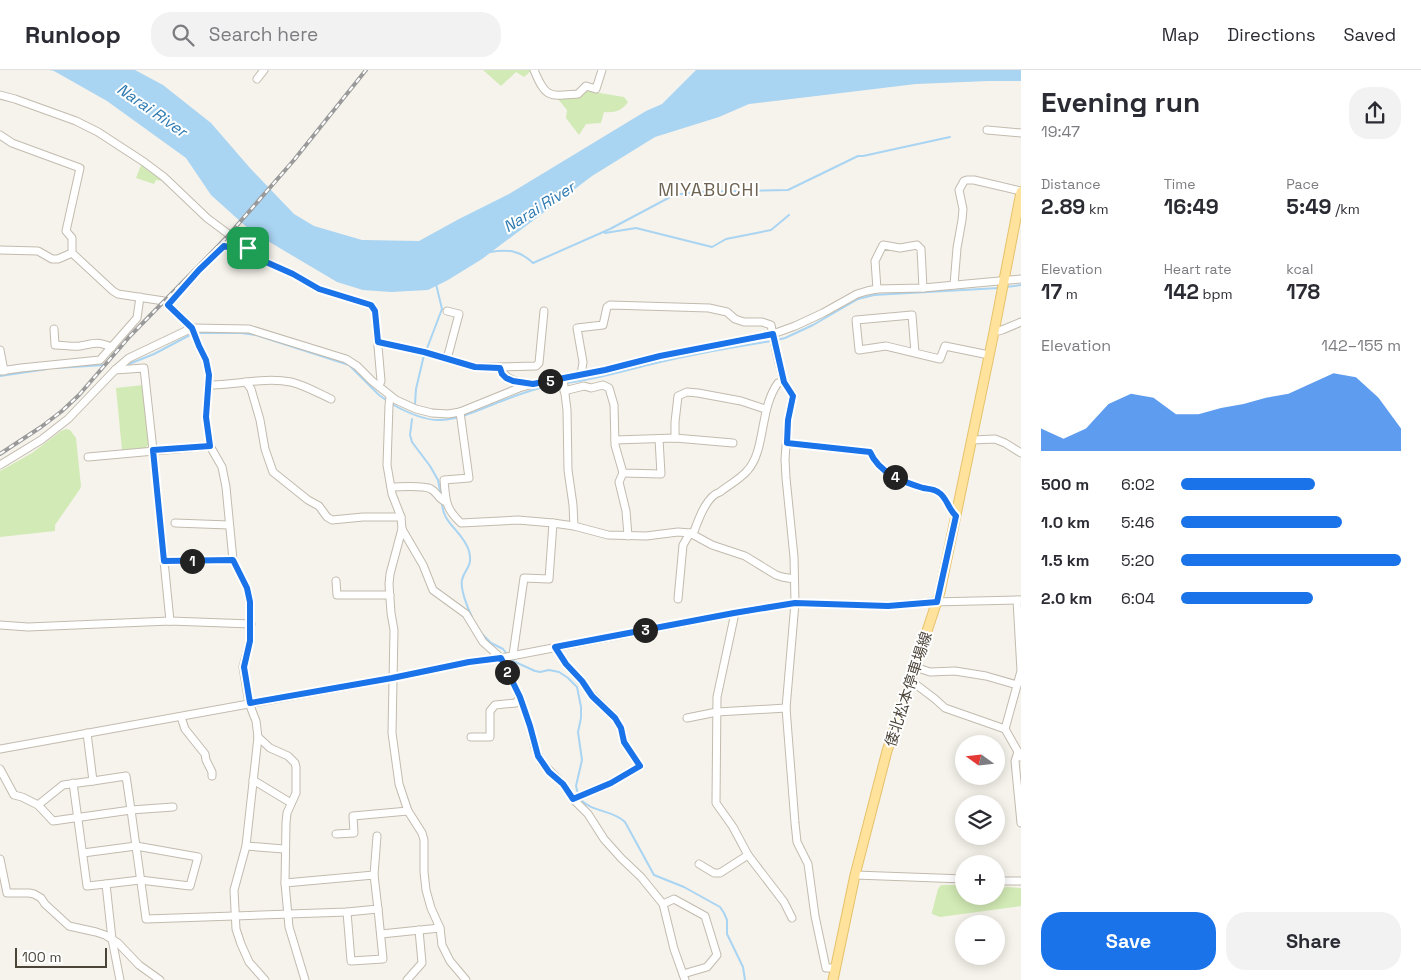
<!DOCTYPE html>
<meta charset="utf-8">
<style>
:root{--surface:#fff;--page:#f2f2f3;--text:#2b2b33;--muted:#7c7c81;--line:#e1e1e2;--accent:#1a73e8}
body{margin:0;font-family:"Space Grotesk","Noto Sans JP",sans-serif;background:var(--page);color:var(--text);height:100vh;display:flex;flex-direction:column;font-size:19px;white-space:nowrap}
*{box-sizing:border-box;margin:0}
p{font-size:16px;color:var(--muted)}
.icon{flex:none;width:28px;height:28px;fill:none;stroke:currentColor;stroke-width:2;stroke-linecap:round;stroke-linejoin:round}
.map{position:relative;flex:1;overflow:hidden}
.drawer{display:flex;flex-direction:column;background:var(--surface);width:400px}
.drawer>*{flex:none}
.needle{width:32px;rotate:285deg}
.buttons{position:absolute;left:955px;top:665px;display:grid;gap:10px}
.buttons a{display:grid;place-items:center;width:50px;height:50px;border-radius:50%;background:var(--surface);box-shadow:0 2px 12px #0003;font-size:25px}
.scale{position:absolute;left:15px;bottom:12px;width:92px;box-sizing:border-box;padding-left:5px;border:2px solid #4b4439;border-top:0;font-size:14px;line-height:18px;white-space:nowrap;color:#4b4439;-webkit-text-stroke:4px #fff;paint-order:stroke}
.pin{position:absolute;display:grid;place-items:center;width:42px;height:42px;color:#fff;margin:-21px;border-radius:10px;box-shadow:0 2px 8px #0006}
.km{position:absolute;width:25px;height:25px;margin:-12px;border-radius:50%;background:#222;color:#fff;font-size:14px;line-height:25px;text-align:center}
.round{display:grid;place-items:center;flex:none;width:52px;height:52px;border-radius:20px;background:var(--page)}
.overview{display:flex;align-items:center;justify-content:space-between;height:85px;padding:0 20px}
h1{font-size:28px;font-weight:800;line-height:38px}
.stats{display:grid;grid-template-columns:repeat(3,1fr);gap:8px;height:85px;padding:5px 20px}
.stats div{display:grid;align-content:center}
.stats b{font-size:21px;font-weight:800}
.stats small{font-size:14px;font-weight:400}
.stats p{font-size:14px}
.chart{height:140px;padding:10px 20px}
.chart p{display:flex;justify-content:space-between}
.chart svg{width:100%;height:90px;margin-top:5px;fill:var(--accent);opacity:.7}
.action{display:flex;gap:10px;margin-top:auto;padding:10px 20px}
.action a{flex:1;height:58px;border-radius:20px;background:var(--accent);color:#fff;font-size:20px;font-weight:800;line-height:58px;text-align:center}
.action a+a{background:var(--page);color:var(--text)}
ul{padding:0 20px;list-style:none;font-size:16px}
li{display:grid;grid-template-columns:80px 60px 1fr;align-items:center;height:38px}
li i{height:12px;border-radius:6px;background:var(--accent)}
header{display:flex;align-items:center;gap:30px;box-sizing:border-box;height:70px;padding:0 25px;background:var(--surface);border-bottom:1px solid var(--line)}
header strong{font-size:24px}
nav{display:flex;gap:28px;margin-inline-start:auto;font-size:18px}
.search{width:350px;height:45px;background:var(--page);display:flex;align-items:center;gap:12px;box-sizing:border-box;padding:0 18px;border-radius:20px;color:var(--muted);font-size:19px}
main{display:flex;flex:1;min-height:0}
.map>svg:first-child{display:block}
.green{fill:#d2eab5}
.water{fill:#a9d4f2}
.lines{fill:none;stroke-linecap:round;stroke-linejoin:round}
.stream{stroke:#a9d4f2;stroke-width:2}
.minor-casing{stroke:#c2bbae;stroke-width:9}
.major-casing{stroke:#e6c16a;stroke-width:11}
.minor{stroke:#fff;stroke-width:7}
.major{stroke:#ffe39c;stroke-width:9}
.rail-casing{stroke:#9a9a9a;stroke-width:4}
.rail{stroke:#fff;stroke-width:2;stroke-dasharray:5.5;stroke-linecap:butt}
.route-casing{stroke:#fff;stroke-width:10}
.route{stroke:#1a73e8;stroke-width:6}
.labels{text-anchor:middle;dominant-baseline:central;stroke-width:4;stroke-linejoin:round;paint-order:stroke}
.street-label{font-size:15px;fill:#4b4439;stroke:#fff}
.water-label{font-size:16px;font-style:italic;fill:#2e7ab2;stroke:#fff}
.quarter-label{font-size:18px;letter-spacing:1px;fill:#6e6250;stroke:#fff}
</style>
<header>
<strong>Runloop</strong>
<div class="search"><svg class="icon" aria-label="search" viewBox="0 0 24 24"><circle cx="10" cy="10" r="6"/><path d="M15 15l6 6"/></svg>Search here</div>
<nav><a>Map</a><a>Directions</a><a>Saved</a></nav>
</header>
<main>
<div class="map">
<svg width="1021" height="910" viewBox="0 0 1021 910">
<rect width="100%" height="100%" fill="#f6f3ec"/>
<!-- green -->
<g class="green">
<path d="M483,0H532L524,7L516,2L501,16Z"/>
<path d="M588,21L624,27L628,32C622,41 614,43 604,42L601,53L586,54L579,65L566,48L567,40L558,29L578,28Z"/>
<path d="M141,95L162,111L156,110L154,114L136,108Z"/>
<path d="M143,315L149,373L146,378L122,380L116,318Z"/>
<path d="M66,359L70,360L76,368L81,416L80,419L55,455V461L0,467V401L32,383L61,361Z"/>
<path d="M941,815H964V826H996V819L1007,817L1021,818V836L940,847L932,844V842L938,819Z"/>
</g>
<!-- water -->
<path class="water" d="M49,0H135L163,15L211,53L250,98L294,144L314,156L362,170L419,171L459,149L509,124L646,41L662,34L696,0H1021V11H989L916,14L749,34L719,47L655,67L592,106L482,189L448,210L428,220L391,222L363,220L337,212L251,161L211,125L186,88L107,31L54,1Z"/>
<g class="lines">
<!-- stream -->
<g class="stream">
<path d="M605,163L636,158L712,177L726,169L771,160L789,145"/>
<path d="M490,182C508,179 519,180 533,193L610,159L674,125L696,122L788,120L858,86H863L950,67"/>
<path d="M1006,217L1021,215"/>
<path d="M200,263H241L256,265L349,295L379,325L386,330"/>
<path d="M777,270L785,268L813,255L858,229L874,225L999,218"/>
<path d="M426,281L442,239L436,214"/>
<path d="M129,294L154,284L190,265"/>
<path d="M56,298L104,295"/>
<path d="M0,306L47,299"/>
<path d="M566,313C597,309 626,300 656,293C694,284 733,277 772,271"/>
<path d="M390,333C404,341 424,351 441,350C461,349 481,339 499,332C517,325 543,316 562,313"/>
<path d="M415,334L416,319L424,285"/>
<path d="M412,349L410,365L412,372L430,396L438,410L441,425"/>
<path d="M442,432C442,454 463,461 469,481C473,498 465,497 462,510C460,519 468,539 472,547"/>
<path d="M482,564L491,573L503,579L507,584"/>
<path d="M510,588L513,591L535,601L540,602L549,600L559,602L568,608L577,617L581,637V648L578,662L582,690L576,716L578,724"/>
<path d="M580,729C591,742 613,740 625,752L654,805L684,817L720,837L724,843L727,850V864L743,897L745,910"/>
</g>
<!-- minor casing -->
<g class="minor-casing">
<g id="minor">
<path d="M534,0C546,29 549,26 578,24L586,16L596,19L602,0"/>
<path d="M257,9L264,0"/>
<path d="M0,25L15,29L76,51L98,62L144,92L164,107L207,148L266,192L293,204L319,219L371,235L375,241L381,311L379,316"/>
<path d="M987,60L1021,63"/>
<path d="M0,65L12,73L80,98L66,161L72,168V183L113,221L118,224L164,231L192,258L199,276L206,290L209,305L206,347L210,376L222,397L226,417L233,490L247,518L250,532V571L243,597L249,633L256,651L258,667L270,678L288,686L295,693L296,697V723L287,743L286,753L285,813L289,857L305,910"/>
<path d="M0,180L38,181L52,189H58L72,183"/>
<path d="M954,215L957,178L962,150L963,139L959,120L964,111L967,110H974L1021,121"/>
<path d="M877,219L875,191L883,175L900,178L917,175L921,179L923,218"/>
<path d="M168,235L199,200L224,176C234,177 240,186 248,178"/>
<path d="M447,241L459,244L447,289"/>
<path d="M54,259L55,275C63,275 72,277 80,276C96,273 96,271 112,277"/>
<path d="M994,262L1002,260L1021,252"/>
<path d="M378,272L424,282L475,297H500C505,311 517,311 530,314"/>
<path d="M0,280L4,301"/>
<path d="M915,283L912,245L856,250L859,280L886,276L940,289L945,276L989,285"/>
<path d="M500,297L536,296L539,293L544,241"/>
<path d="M115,300L144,298L153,380L170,551"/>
<path d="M0,301L21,298L100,290L137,248L140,227"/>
<path d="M581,305L583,292L577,258L603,255L607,237L610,235L709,238L727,242L735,249L744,252H762L771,255L777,285L784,312L793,326L788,350L785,389L786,408L794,487L795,533L786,638L795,753L797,772L808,794L815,846L826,898H835"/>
<path d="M246,312L251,319L260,350L265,379L273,402L308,430L319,436L327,447L332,450L363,447H401"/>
<path d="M208,315C236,315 264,307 291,312C304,315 318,323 331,329"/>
<path d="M564,321L584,316L591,318L603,315L609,318L614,335L615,375L623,403L661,404L659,369"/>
<path d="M390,327L389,335L387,395L392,424L401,447L402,459L390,504L389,514L391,543L394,560L392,663L399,714L408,741L422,763L424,770V802L426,820L431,838L440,858L442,875L450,891L466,910"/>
<path d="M460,342L469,408L444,410C446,431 445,438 461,453L518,450L553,453"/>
<path d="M675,368V352L678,326L687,322L698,323L741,331L765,339"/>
<path d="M615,370L675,368L733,373"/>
<path d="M972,370L995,369L1005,373L1021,383"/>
<path d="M787,373L870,382C879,403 903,413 923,418C927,419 934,419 938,422C947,427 948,439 956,446"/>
<path d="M88,387L210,376"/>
<path d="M0,395L41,370L68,349L115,300L129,288L192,258L249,259L346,289L357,296L372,311L396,330L416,339L432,343L448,344L460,342L519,318L533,314L605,300L660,286L773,264L795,256L823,243L857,224L867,221L877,219L923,218L1021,209"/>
<path d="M623,403L619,412L626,441L628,466"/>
<path d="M391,417C401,417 423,415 431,419C438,423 438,429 446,432"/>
<path d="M175,453L229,455"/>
<path d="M574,456L608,465L646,466L678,462L690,463L712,475L745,486L776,505L782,507L794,509"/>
<path d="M402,459L423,495L433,520L466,544L483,572L501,588L520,627L530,656L535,678L542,693L563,714L573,729L588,744L604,769L621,788L641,807L663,834L674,879L685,910"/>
<path d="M693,464C698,451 706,426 720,422C729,415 740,409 747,401C766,381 759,339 778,313L784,312"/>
<path d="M164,491L233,490"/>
<path d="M336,511L337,525H390"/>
<path d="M678,529L683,475L690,463"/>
<path d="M735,543L717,627L716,733L733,757L748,785L784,832L792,848"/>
<path d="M0,555L28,557L170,551L251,554"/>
<path d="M555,577L566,594L581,611L592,625L615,648L621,658L624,672L640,696L611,713L573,729"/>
<path d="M513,585L524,508L549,509L553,453L574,456L573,435L568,400L567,340L563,308"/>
<path d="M915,597L930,602L955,601L986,606L1017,615"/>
<path d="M910,610L935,629L945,638L1005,659L1021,687"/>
<path d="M181,647L185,659L205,684L206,690L212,702V706"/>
<path d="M687,648L717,642L786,638"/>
<path d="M1005,659L1021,601L1017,530"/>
<path d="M258,667L246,776L234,820L236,859L241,874L249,892L265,910"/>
<path d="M471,667H490V641L495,635L516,633L520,627"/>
<path d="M0,679L392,608L469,592L501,588L735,543L795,533L887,536L932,532L1021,530"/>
<path d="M1018,682L1015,691L1021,753"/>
<path d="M0,699L14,725L22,727L38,735L53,751L131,740L126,706L93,711L87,663"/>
<path d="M253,710L291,733"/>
<path d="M73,713L87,816L106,814L112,869L120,910"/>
<path d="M38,735L63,715L93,711"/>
<path d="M173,737L131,740L146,849L347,842L378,839L374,805L285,813"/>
<path d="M336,764L354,763L353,746L408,741"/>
<path d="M246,776L284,779"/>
<path d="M83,783L136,776L198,787L190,816L140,810L106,814"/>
<path d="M0,789L7,823H29L34,824L41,828L45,834L69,856L96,862L105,865L118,873L139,895L160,910"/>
<path d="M699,794L714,803H720L748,785"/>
<path d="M374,805L377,766"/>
<path d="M855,805L964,809"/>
<path d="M996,811H1021"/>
<path d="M663,834L674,829L705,846L717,885L707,897L683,904"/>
<path d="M347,842L351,891L383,889L378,839"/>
<path d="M381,864L440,858"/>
<path d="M407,910L422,893L419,860"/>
</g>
</g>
<!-- major casing -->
<g class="major-casing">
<path id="major" d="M833,910L855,805L887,681L940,522L994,262L1021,122"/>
</g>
<!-- minor -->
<use href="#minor" class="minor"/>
<!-- major -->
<use href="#major" class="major"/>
<!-- rail casing -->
<g class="rail-casing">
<path id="rail" d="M0,384L41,357L62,341L79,325L130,266L226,168L294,90L366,0"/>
</g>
<!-- rail -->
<use href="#rail" class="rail"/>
</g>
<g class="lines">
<!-- route casing -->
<g class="route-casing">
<path id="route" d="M224,176C234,177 240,186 248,178L266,192L293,204L319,219L371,235L375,241L378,272L424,282L475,297L500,298L502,304L506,308L513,311L533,314L605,300L660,286L773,264L784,312L793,326L788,350L787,373L870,382C879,403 903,412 923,418C928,419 934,419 938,422C947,427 948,439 956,446L937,532L888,536L795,533L734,543L555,577L566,594L582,611L592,626L615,648L621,658L624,672L640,696L611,713L573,729L563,714L549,702L538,686L530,656L520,627L501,588L469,592L392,608L250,633L244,597L250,571V532L247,518L233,490L164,491L153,380L210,376L206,347L209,305L206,290L199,276L192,258L168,235L199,200Z"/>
</g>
<!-- route -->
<use href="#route" class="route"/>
</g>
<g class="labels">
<!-- street labels -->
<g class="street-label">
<text transform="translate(908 619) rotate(-72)">倭北松本停車場線</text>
</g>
<!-- water labels -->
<g class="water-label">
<text transform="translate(152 40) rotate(35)">Narai River</text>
<text transform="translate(539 137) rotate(-32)">Narai River</text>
</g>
<!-- quarter labels -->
<g class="quarter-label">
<text x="709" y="119">MIYABUCHI</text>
</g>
</g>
</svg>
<div class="buttons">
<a><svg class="needle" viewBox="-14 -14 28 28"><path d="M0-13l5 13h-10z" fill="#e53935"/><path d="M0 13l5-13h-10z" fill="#7c7c81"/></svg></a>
<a><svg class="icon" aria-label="layers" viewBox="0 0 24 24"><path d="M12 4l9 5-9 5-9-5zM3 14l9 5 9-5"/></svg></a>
<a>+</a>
<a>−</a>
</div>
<div class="scale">100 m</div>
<div class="pin" style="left:248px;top:178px;background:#1e9e55"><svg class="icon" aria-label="arrive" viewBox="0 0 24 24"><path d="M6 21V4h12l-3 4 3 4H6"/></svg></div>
<b class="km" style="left:192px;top:491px">1</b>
<b class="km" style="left:507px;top:602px">2</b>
<b class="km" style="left:645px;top:560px">3</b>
<b class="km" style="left:895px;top:407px">4</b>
<b class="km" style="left:550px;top:311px">5</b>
</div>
<section class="drawer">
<div class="overview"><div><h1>Evening run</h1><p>19:47</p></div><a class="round"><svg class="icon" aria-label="share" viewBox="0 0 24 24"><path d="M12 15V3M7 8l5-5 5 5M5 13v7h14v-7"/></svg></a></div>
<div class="stats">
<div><p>Distance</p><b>2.89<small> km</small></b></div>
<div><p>Time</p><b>16:49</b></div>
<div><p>Pace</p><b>5:49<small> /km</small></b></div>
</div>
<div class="stats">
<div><p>Elevation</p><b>17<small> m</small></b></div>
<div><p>Heart rate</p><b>142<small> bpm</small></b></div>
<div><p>kcal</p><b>178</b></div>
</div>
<div class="chart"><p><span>Elevation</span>142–155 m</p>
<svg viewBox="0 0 160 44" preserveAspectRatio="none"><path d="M0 44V33L10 38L20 33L30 21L40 16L50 18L60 26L70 26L80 23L90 21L100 18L110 16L120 11L130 6L140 8L150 18L160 33V44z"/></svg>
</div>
<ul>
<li><b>500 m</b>6:02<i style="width:61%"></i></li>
<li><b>1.0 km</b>5:46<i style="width:73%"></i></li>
<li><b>1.5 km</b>5:20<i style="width:100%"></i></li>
<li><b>2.0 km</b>6:04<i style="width:60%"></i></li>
</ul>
<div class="action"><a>Save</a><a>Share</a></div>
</section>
</main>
